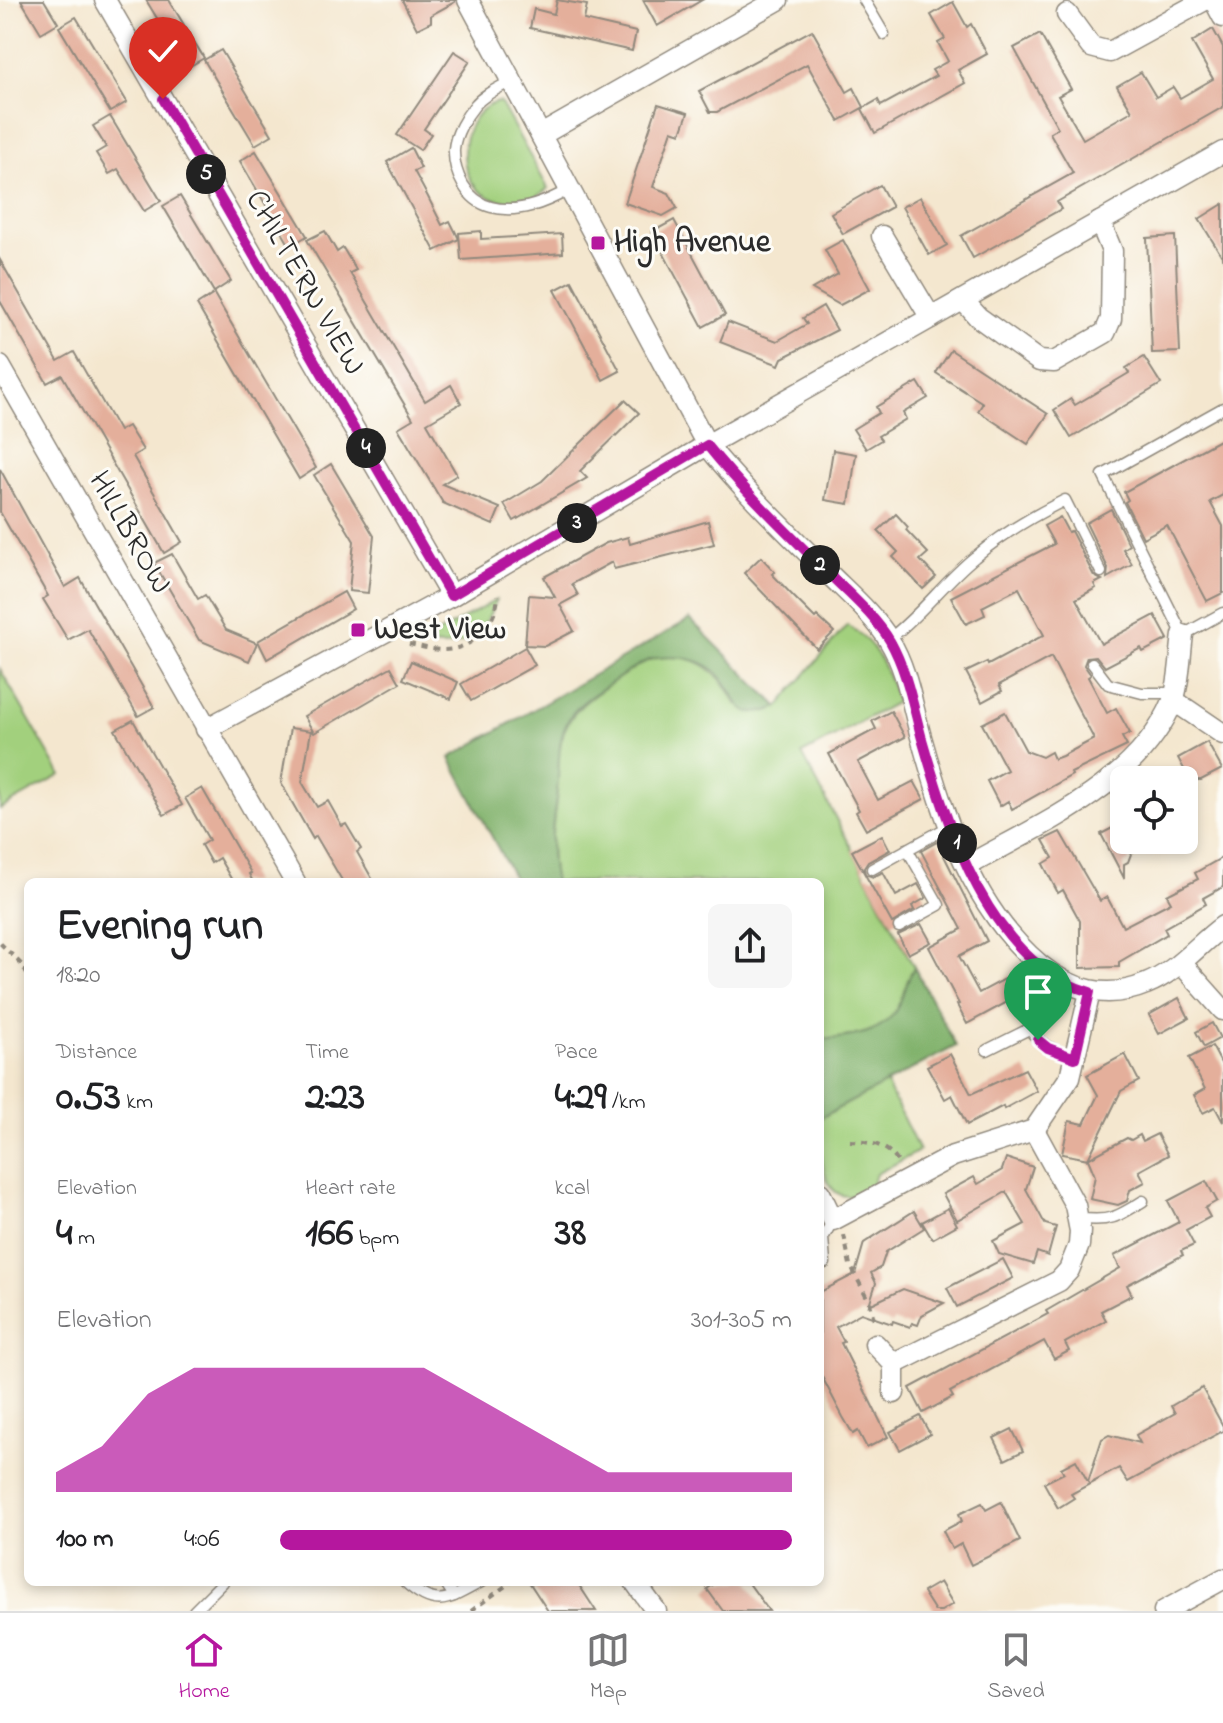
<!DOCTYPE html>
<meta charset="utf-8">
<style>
:root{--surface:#fff;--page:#f6f6f6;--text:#202124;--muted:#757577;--line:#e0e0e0;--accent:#b5179e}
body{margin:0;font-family:"Indie Flower",sans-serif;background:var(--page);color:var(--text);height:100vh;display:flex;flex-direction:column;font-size:30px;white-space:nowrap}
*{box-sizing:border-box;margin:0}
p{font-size:26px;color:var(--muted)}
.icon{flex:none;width:44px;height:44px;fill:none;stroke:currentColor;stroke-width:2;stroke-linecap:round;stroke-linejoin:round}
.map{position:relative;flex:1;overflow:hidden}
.side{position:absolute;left:24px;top:878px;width:800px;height:708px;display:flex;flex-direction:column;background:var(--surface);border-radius:12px;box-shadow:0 4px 12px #0003}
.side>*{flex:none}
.buttons{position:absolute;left:1110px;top:766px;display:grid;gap:16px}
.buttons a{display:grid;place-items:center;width:88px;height:88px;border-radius:12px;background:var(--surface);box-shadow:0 4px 12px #0003;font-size:40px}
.pin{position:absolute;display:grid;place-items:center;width:68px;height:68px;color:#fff;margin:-82px -34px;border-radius:50% 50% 50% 0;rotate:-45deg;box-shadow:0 0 8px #0007}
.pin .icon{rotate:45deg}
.km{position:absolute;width:40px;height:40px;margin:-20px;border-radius:50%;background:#222;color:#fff;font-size:22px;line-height:40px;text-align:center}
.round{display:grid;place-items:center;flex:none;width:84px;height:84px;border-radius:12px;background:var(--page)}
.head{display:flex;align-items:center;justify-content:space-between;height:136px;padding:0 32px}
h1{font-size:44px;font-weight:700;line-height:60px}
.metrics{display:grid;grid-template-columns:repeat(3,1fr);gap:12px;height:136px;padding:8px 32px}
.metrics div{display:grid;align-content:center}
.metrics b{font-size:40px;font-weight:700}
.metrics small{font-size:22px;font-weight:400}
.metrics p{font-size:22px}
.chart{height:224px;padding:16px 32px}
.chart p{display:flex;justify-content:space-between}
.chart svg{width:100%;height:144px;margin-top:8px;fill:var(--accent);opacity:.7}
ul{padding:0 32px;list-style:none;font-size:26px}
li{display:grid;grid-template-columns:128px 96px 1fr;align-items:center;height:60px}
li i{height:20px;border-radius:10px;background:var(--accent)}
.dock{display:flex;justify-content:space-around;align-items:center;height:112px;border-top:2px solid var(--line);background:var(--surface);font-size:22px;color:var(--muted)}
.dock a{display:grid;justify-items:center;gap:4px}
.dock .current{color:var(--accent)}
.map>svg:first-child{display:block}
.green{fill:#a2d07d;stroke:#667e54;stroke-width:2}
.forest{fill:#81b26c;stroke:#566e4c;stroke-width:2}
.building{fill:#e4af9b}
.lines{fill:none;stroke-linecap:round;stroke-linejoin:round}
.service-casing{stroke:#90897d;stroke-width:13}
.minor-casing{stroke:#90897d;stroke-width:23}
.path{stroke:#90897d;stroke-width:4;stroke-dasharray:6 6;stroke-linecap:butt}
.service{stroke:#fff;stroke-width:10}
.minor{stroke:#fff;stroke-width:20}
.route-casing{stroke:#fff;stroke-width:16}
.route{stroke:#b5179e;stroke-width:10}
.poi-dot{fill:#b5179e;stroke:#fdfcf7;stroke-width:3}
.labels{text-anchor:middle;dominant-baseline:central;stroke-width:6;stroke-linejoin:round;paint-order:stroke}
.poi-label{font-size:32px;font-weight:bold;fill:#2b2b2b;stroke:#fdfcf7;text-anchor:start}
.street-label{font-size:32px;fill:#2b2b2b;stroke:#fdfcf7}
</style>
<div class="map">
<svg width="1223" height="1611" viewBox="0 0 1223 1611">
<rect width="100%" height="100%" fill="#fdfcf7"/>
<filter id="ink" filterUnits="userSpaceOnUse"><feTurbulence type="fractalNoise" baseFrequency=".0125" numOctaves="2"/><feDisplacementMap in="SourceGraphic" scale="16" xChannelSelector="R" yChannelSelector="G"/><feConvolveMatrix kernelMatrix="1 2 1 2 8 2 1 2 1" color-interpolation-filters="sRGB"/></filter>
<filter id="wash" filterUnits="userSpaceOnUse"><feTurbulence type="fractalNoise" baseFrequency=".006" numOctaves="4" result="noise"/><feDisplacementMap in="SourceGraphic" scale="32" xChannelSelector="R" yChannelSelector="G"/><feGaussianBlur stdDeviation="1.8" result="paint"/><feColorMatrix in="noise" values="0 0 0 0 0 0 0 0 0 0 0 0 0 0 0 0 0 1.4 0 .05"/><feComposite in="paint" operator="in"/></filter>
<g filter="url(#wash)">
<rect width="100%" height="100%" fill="#f4e7cf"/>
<!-- green -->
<g class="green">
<path d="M500,102L548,188C537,199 529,200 515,201C446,205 453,109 500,102Z"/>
<path d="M496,600C482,638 461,653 421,643Z"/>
<path d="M847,625C879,644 886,669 897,702L802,754L914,967C906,981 904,996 897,1008C882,1036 848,1037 820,1040V882H555C546,840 556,819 558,779C559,762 557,746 564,731C574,708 591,697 610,684C622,676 638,663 653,659C691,648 721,671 736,704L768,711L778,707Z"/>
<path d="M0,669L61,775L0,809Z"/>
<path d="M886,1083L919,1151L876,1174L872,1185C865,1189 857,1195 849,1196C818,1198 820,1137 820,1118Z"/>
</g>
<!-- forest -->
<g class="forest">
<path d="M690,619L778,707C733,727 740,692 715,671C699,658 676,656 657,658C643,660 626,673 614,681C603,689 589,696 579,706C558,726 559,754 558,780C555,819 546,841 555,882H516L450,758Z"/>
<path d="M914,967L956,1046L820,1118V1040C848,1037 882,1036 897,1008C904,996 906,981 914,967Z"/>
</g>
<g id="blocks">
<!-- building -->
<g class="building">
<path d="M21,0H44L58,23L41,33Z"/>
<path d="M146,0H169L204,58L187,68Z"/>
<path d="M402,0H455V2L431,15V22L417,29Z"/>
<path d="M557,0L587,5L584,20L636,32L632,51L530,28L534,9L554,14Z"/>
<path d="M643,0H702L657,26Z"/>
<path d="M953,2L967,27L971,24L987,54L958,70L965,83L875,133L862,109L878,100L881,106L936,76L932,70L948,61L938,43L945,39L931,15Z"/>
<path d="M76,17L127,102L110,112L59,27Z"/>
<path d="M1213,29L1223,47V107L1057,202L1061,209L973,258L961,236L1073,173L1050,133L1058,128L1014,48L1040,34L1071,89L1058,96L1083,139L1132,111L1117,86L1141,72L1156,97L1173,87L1180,98L1213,79L1192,42Z"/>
<path d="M812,30L847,92L854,88L864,107L839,121L807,64L717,112H710L699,91Z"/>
<path d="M221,50L272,135L255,145L204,60Z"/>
<path d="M454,51L470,61L424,129L431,134L420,150L397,135Z"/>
<path d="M658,104L688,113L681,133L672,130L653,187L669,193L677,208L663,216L625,203Z"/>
<path d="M110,116L161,201L144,211L118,169L109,174L96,153L106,147L93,126Z"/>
<path d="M411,148L421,168L414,171L428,197L442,225L450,221L459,239L435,251L387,162Z"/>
<path d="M256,151L307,236L290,246L240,161Z"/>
<path d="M880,185L892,207L843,234L831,213Z"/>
<path d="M180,196L231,281L214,292L163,206Z"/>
<path d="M920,197L947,245L929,255L902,207Z"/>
<path d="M1223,204V258L1199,219Z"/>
<path d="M674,220L725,315L703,327L652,232Z"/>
<path d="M325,231L337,252L343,248L356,270L350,273L425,401L451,385L461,403L427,423L457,475L442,484L500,508L493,525L443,503L398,428L413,419L307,240Z"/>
<path d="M481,231V239L562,234L563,253L461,260L459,233Z"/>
<path d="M1175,236L1180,352L1152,353L1147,238Z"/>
<path d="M843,240L870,289L840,305L812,289L838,274L825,250Z"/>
<path d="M0,260L58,361L74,352L119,431L128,426L143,450L133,456L182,542L164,553L62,375L47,383L0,301Z"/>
<path d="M572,281L620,371L603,380L555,290Z"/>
<path d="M214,294L316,468L299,479L197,305Z"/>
<path d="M823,306L837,330L782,358L779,365L720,342L728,322L777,341L807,324L803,318Z"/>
<path d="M951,350L1048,414L1028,444L978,411L983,403L936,373Z"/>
<path d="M1144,357L1161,384L1071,438L1054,410L1071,399L1075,405L1129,373L1126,368Z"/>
<path d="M918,382L928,398L903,413L906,419L878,436L881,440L866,449L853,429L879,413L876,407Z"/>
<path d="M625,400L639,413L580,471L587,478L514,521L504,504L542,481Z"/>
<path d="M1223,438V495L1210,502L1223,526V593L1207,601L1167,525L1143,538L1125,502L1128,500L1124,492Z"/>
<path d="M833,450L856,454L849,504L825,500Z"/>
<path d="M331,464L374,536L368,593L349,591L354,541L314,475Z"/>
<path d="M0,469L65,587L80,578L154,707L138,716L88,629L68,640L43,599L48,596L0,512Z"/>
<path d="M1111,509L1129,545L1123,549L1132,564L1107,578L1108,568L1086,523Z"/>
<path d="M896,514L908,527L906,530L928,553L920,560L936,577L923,589L893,557L898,552L878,531Z"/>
<path d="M1060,517L1068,532L1071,531L1094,576L1102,580L1094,584L1096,588L1076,599L1101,644L1155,615L1168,639L1143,652L1141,648L1105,667L1096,656L1087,657L1084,665L1091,675L1088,677L1107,713L1116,708L1130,733L1122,737L1127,746L1071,773L1072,775L1012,809L1008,801L1000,806L987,781L1007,770L982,724L1005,712L1026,751L1042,757L1051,752L1054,759L1062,756L1094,739L1051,657L999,685L1002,691L982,702L966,672L987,662L988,665L1044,635L1019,588L982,607L985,615L966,624L951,597L1054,544L1044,526Z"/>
<path d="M708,521L714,544L614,569L612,562L572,584L578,595L560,605L574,631L545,646L525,645L529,595L555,597L544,577L606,543L628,537L630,544Z"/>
<path d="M172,554L198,599L205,595L226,630L257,643L249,661L199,640L154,563Z"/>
<path d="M761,557L775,572L772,574L794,597L815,618L817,616L834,632L817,649L744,573Z"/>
<path d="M344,592L353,609L267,659L258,641Z"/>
<path d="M525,647L535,665L471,701L461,684Z"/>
<path d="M411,661L458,682L451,699L403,679Z"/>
<path d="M391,667L400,683L314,733L304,716Z"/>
<path d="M891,711L905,737L858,762L878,800L914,781L924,799L866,830L856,812L859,810L829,754L876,729L872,721Z"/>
<path d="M133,720L182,805L164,815L115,730Z"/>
<path d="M290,728L311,731L302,782L317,807L328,801L342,826L346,824L361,849L357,852L374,882H343L316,836L313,839L281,783Z"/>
<path d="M1207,742L1222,769L1201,780H1190L1178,758Z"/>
<path d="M202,788L251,873L249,874L253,882H233L219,858L211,863L201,845L209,840L185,798Z"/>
<path d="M1124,822V840H1156L1131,854L1128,862L1124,864V878L1101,834Z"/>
<path d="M1060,832L1100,901L1107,897L1123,927L1171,902L1167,895L1198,879L1195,873L1223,857V887L1203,898L1206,904L1164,928L1167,934L1119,962V967L1080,968V921L1063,890L1058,893L1043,864L1053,858L1043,840Z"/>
<path d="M882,835L890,850L868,862L864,868L865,874L873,877L883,872L896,896L918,884L926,898L912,906L914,910L892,923L852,851Z"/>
<path d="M937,842L987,941L959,956L979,993L1014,974L1024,993L967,1024L957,1005L959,1004L929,947L962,929L921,851Z"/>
<path d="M921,924L931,942L908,954L898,935Z"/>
<path d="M1179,998L1189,1018L1159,1034L1149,1015Z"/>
<path d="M1212,1023L1220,1038L1204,1047L1196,1032Z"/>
<path d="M1212,1046L1223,1067V1122L1215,1107L1203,1113L1194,1095L1205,1089L1189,1058Z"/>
<path d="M950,1054L971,1094L1025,1069L1037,1091L1004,1109L1003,1106L967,1125L952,1095L945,1099L927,1066Z"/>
<path d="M1125,1054L1139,1081L1121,1091L1088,1159L1127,1138L1131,1140L1140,1135L1143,1141L1157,1134L1168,1155L1139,1171L1145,1182L1130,1190L1127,1201L1118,1205L1090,1199L1095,1176L1088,1159L1062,1154L1069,1121L1084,1124L1098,1095L1087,1075Z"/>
<path d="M1006,1158L1033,1167L1026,1189L1045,1224L1056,1227L1048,1256L1037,1252L1033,1264L999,1254L993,1241L1025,1224L1006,1192L957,1220L943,1194L974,1177L978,1184L1002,1170Z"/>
<path d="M1206,1181L1217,1201L1205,1208L1210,1217L1186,1230L1194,1245L1181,1251L1183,1255L1127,1285L1132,1295L1101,1311L1106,1320L1065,1343L1069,1351L1054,1359L1044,1341L950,1392L953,1397L923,1413L910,1388L1048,1314L1046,1311L1120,1268L1114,1256L1179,1222L1168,1201Z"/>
<path d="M948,1208L957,1225L932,1239L922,1222Z"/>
<path d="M914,1211L924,1228L886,1252L881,1267L871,1273L876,1283L869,1305L903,1289L944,1303L922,1315L918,1325L912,1323L910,1327L893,1321L892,1324L861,1313L836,1327L844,1342L841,1343L888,1437L867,1448L858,1431L853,1434L843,1417L820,1373V1292L855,1274L864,1243Z"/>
<path d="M1003,1259L1013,1278L957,1307L947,1288Z"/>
<path d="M1202,1388L1223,1426V1431L1128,1482L1119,1468L1071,1494L1074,1498L1058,1508L1044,1483L1064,1473L1061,1468L1076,1460L1088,1482L1102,1439L1109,1435L1140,1443L1136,1435L1175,1413L1171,1406Z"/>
<path d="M920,1416L930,1434L900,1450L890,1432Z"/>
<path d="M1012,1429L1023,1451L1005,1460L994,1438Z"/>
<path d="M1001,1502L1020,1541L971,1565L961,1544L952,1549L943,1531L962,1521L959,1514L982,1503L986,1510Z"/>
<path d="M529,1582H577L596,1611H548Z"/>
<path d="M717,1582H748L769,1611H723L707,1589Z"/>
<path d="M940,1582L953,1604L941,1611H935L923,1592Z"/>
</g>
</g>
</g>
<g filter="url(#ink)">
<use href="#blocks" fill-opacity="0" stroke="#90897d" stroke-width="2"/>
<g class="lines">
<!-- service casing -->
<g class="service-casing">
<g id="service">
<path d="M864,0L884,34"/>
<path d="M511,81C499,88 484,94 475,105C466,116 455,134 454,149C453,173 467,201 491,207C518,214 545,203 568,190"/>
<path d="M1223,408L1103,475L1183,635L1223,613"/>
<path d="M889,639C921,615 944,582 975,557C1002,534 1033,516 1065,500L1101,572"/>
<path d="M1092,663L1108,684L1142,693H1174"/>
<path d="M872,869L950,826"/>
<path d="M899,927L939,905L907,849"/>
<path d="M987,1050L1029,1029C1042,1046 1056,1051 1075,1058"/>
<path d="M1078,1218C1108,1223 1118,1217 1143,1201"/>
<path d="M825,1263L823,1238L833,1220"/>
<path d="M405,1582C436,1610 448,1600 481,1582"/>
<path d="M445,1582L454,1596"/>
<path d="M194,1611L223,1582"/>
</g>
</g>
<!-- minor casing -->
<g class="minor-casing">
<g id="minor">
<path d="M105,0L451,596"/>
<path d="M468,0L707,445C744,491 786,531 828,573C848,593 874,615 889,640C907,669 912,705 921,737C944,819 972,908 1040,965C1071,991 1108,1000 1146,984C1177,972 1197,945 1223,926"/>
<path d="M1214,0L1223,17"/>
<path d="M1067,14L1091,47L1110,52L1205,0"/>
<path d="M541,135L778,0"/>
<path d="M882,236L931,318"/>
<path d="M963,300L978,317L1039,361L1054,362L1105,333L1111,319L1112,251L1100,222"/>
<path d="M0,366L295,882"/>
<path d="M1173,700L1223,734"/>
<path d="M206,729L451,596L707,445L1223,152"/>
<path d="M967,866C1039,825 1139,784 1173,701C1180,682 1180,655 1183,635"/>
<path d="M1181,963L1223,1010"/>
<path d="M820,1193L833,1220L953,1156L1034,1130L1070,1077L1090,992"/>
<path d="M875,1344L894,1364V1393"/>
<path d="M894,1364L1059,1281L1069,1270L1079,1245L1080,1231L1075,1205L1034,1130"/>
<path d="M635,1582L656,1611"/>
<path d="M1164,1611L1223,1579"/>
</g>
</g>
<!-- path -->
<g class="path">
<path d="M409,644C423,647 438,652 453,649C479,644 497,620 498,595"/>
<path d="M0,943L22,965L28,976"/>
<path d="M850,1141C871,1142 888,1144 899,1164"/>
<path d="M844,1235L850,1265L870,1303L875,1324"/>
<path d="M471,1611L511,1582"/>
</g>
<!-- service -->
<use href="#service" class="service"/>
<!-- minor -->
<use href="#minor" class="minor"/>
</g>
</g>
<g class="lines" filter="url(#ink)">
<!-- route casing -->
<g class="route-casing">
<path id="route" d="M163,99L451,596L707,445C744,491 787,532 828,573C849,594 875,616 890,641C907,671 913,706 922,739C948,828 989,963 1090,992L1075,1058L1048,1048L1038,1040"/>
</g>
<!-- route -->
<use href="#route" class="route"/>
</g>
<!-- markers -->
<g class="poi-dot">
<rect x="590" y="235" width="16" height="16" rx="4"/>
<rect x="350" y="622" width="16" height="16" rx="4"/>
</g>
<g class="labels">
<!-- poi labels -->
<g class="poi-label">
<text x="614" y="243">High Avenue</text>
<text x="374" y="630">West View</text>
</g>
<!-- street labels -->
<g class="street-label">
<text transform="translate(304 283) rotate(60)">CHILTERN VIEW</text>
<text transform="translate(129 533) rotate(60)">HILLBROW</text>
</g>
</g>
</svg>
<div class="buttons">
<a><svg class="icon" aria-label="locate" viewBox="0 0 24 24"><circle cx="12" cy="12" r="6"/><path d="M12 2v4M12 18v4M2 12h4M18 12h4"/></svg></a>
</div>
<div class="pin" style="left:1038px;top:1040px;background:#1e9e55"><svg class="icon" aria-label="arrive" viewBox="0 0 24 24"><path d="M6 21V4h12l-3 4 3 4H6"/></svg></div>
<div class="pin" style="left:163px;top:99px;background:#d93025"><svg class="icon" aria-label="check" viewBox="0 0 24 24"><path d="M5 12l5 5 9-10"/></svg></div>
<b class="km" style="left:957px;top:843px">1</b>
<b class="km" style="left:820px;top:565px">2</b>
<b class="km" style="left:577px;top:523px">3</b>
<b class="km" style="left:366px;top:448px">4</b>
<b class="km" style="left:206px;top:174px">5</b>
<section class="side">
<div class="head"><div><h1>Evening run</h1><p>18:20</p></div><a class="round"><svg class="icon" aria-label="share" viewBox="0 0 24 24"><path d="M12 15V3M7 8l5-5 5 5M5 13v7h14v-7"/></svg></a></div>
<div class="metrics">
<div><p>Distance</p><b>0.53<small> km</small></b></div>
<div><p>Time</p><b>2:23</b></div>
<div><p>Pace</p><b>4:29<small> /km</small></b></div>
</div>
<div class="metrics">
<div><p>Elevation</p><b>4<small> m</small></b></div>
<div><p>Heart rate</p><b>166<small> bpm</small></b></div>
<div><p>kcal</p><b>38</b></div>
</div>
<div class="chart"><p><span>Elevation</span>301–305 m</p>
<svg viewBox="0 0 160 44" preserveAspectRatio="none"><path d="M0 44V38L10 30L20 14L30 6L40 6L50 6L60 6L70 6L80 6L90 14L100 22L110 30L120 38L130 38L140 38L150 38L160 38V44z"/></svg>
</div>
<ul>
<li><b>100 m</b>4:06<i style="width:100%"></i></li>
</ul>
</section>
</div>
<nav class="dock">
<a class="current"><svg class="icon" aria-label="home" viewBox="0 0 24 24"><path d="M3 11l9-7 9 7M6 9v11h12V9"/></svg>Home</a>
<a><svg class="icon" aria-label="map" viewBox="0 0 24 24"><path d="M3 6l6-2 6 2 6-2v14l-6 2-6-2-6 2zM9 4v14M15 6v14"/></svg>Map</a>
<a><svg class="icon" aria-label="saved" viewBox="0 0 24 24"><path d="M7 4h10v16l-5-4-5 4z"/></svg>Saved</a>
</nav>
